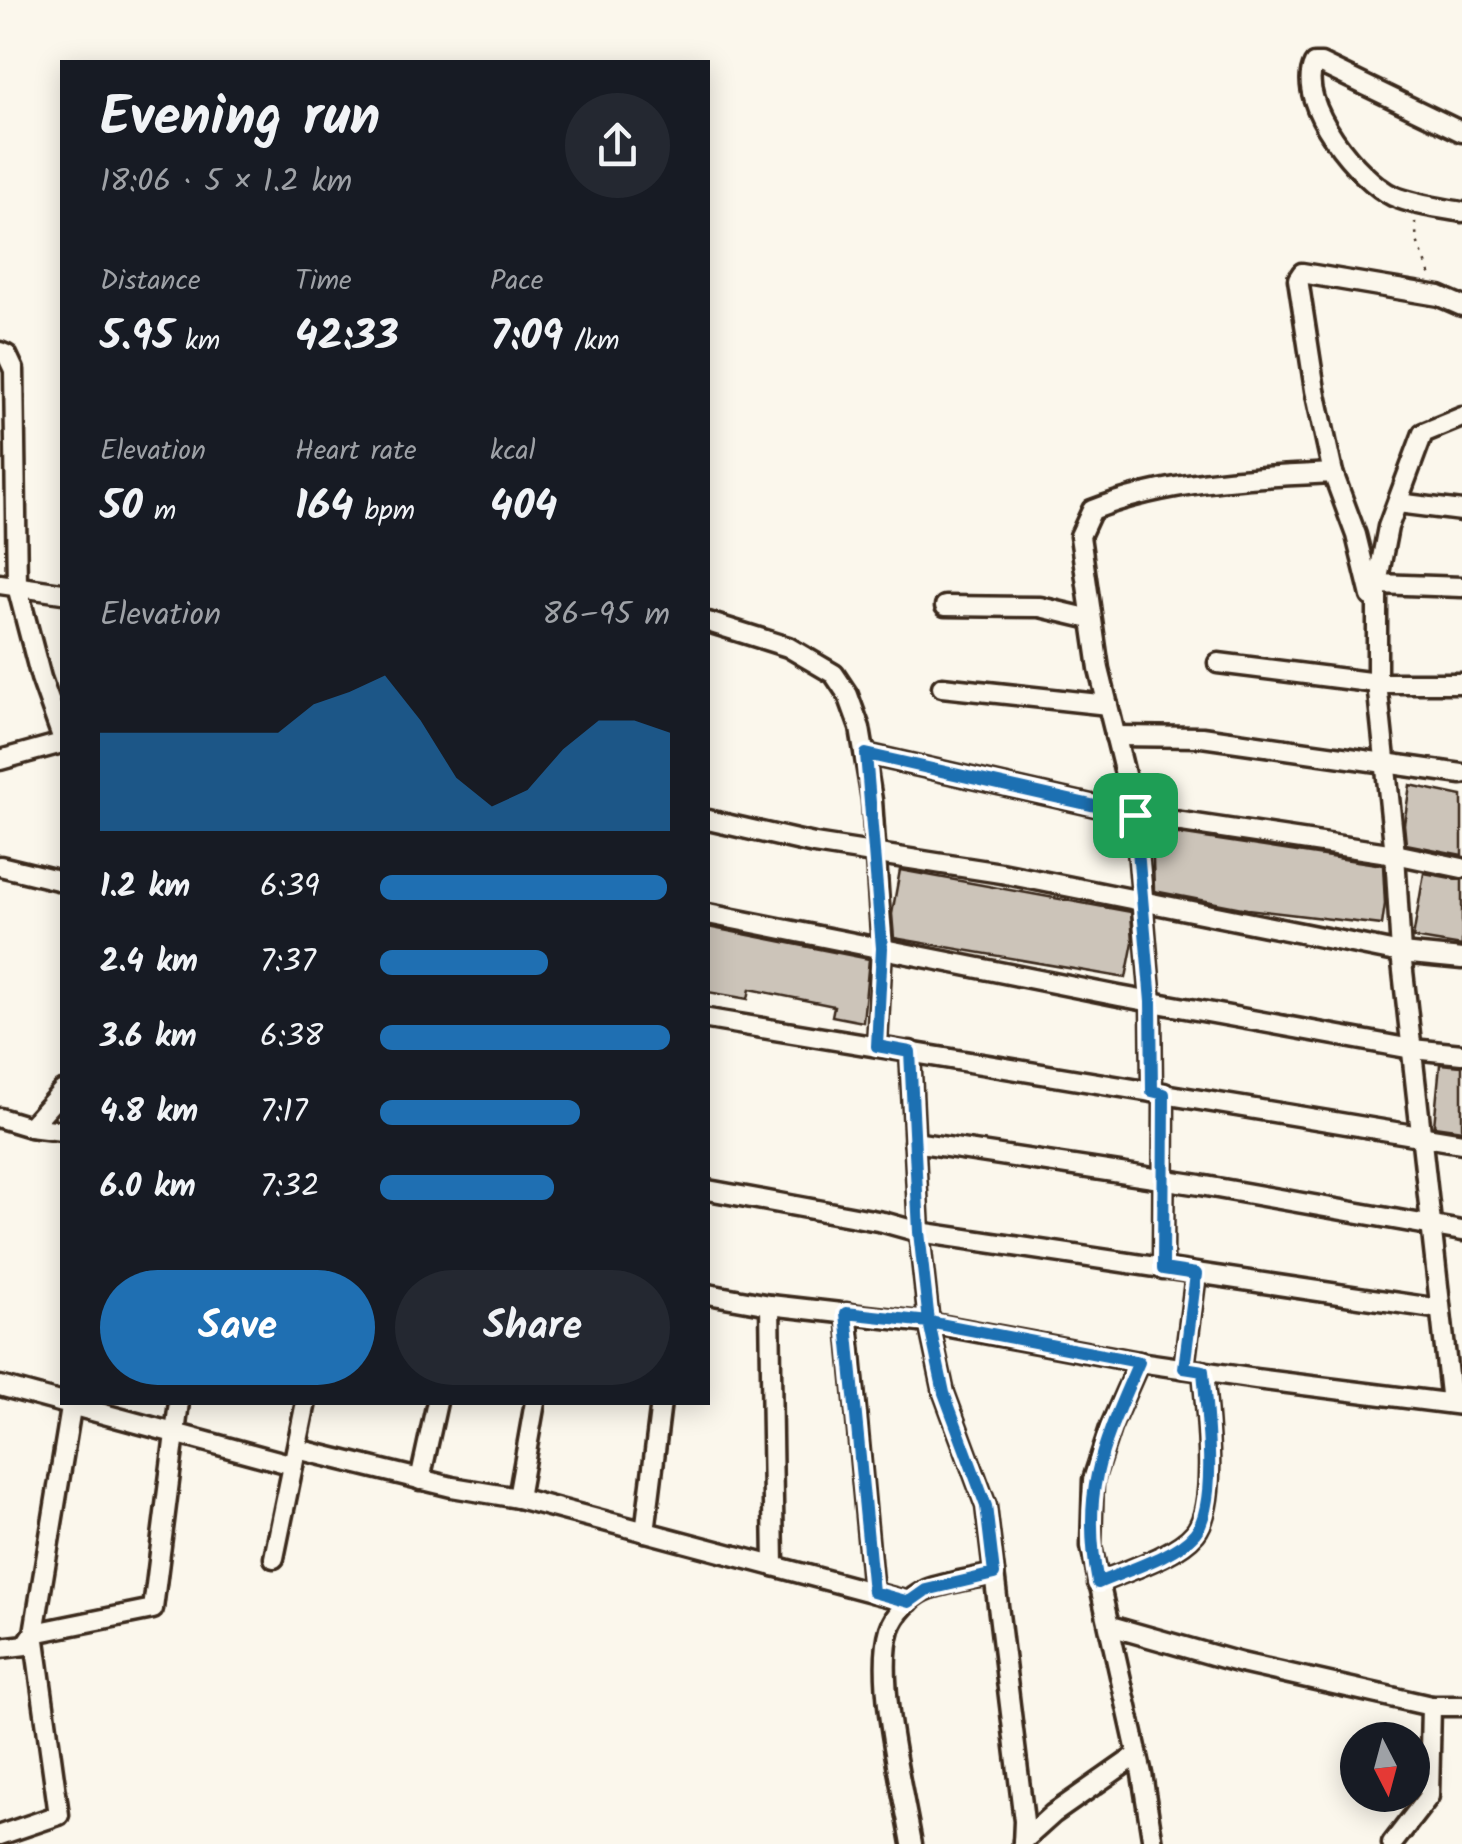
<!DOCTYPE html>
<meta charset="utf-8">
<style>
:root{--surface:#171b24;--page:#242831;--text:#f1f3f6;--muted:#9ea1a6;--accent:#1f6fb2}
body{margin:0;font-family:Kalam,sans-serif;background:var(--page);color:var(--text);height:100vh;display:flex;flex-direction:column;font-size:38px;white-space:nowrap}
*{box-sizing:border-box;margin:0}
p{font-size:32px;color:var(--muted)}
.icon{flex:none;width:55px;height:55px;fill:none;stroke:currentColor;stroke-width:2;stroke-linecap:round;stroke-linejoin:round}
.map{position:relative;flex:1;overflow:hidden}
.details{position:absolute;left:60px;top:60px;width:650px;height:1345px;display:flex;flex-direction:column;background:var(--surface);border-radius:0px;box-shadow:0 5px 25px #0003}
.details>*{flex:none}
.needle{width:65px;rotate:174deg}
.tools{position:absolute;left:1340px;top:1722px;display:grid;gap:20px}
.tools a{display:grid;place-items:center;width:90px;height:90px;border-radius:50%;background:var(--surface);box-shadow:0 5px 25px #0003;font-size:50px}
.pin{position:absolute;display:grid;place-items:center;width:85px;height:85px;color:#fff;margin:-42px;border-radius:20px;box-shadow:0 5px 15px #0006}
.round{display:grid;place-items:center;flex:none;width:105px;height:105px;border-radius:52px;background:var(--page)}
.overview{display:flex;align-items:center;justify-content:space-between;height:170px;padding:0 40px}
h1{font-size:55px;font-weight:700;line-height:75px}
.figures{display:grid;grid-template-columns:repeat(3,1fr);gap:15px;height:170px;padding:10px 40px}
.figures div{display:grid;align-content:center}
.figures b{font-size:42px;font-weight:700}
.figures small{font-size:28px;font-weight:400}
.figures p{font-size:28px}
.chart{height:280px;padding:20px 40px}
.chart p{display:flex;justify-content:space-between}
.chart svg{width:100%;height:180px;margin-top:10px;fill:var(--accent);opacity:.7}
.action{display:flex;gap:20px;margin-top:auto;padding:20px 40px}
.action a{flex:1;height:115px;border-radius:60px;background:var(--accent);color:#fff;font-size:40px;font-weight:700;line-height:115px;text-align:center}
.action a+a{background:var(--page);color:var(--text)}
ul{padding:0 40px;list-style:none;font-size:32px}
li{display:grid;grid-template-columns:160px 120px 1fr;align-items:center;height:75px}
li i{height:25px;border-radius:12px;background:var(--accent)}
.map>svg:first-child{display:block}
.building{fill:#ccc4b9;stroke:#3b2a1e;stroke-width:2.5}
.lines{fill:none;stroke-linecap:round;stroke-linejoin:round}
.minor-casing{stroke:#3b2a1e;stroke-width:25}
.path{stroke:#3b2a1e;stroke-width:2.5;stroke-dasharray:2.5 8;stroke-linecap:butt}
.minor{stroke:#fbf7ec;stroke-width:18}
.route-casing{stroke:#fff;stroke-width:20}
.route{stroke:#1f6fb2;stroke-width:12}
</style>
<div class="map">
<svg width="1462" height="1844" viewBox="0 0 1462 1844">
<rect width="100%" height="100%" fill="#fbf7ec"/>
<filter id="ink" filterUnits="userSpaceOnUse"><feTurbulence type="fractalNoise" baseFrequency=".01" numOctaves="2"/><feDisplacementMap in="SourceGraphic" scale="20" xChannelSelector="R" yChannelSelector="G"/><feConvolveMatrix kernelMatrix="1 2 1 2 8 2 1 2 1" color-interpolation-filters="sRGB"/></filter>
<g filter="url(#ink)">
<!-- building -->
<g class="building">
<path d="M1410,785L1462,796V855L1406,844L1404,824Z"/>
<path d="M1152,830L1383,865L1385,904L1382,925L1247,909L1154,891Z"/>
<path d="M900,870L1131,912L1133,942L1126,978L894,938L892,914Z"/>
<path d="M1424,873L1462,880V946L1413,938Z"/>
<path d="M708,927L869,959L863,1022L832,1016L834,1006L750,989L748,999L708,992Z"/>
<path d="M1440,1064L1462,1066V1130L1434,1126Z"/>
</g>
<g class="lines">
<!-- minor casing -->
<g class="minor-casing">
<g id="minor">
<path d="M1462,132L1321,64H1314C1295,103 1360,181 1393,196C1414,205 1440,208 1462,212"/>
<path d="M0,352L7,355L14,370L17,586L41,678L62,737"/>
<path d="M1333,473L1315,390L1298,279L1302,273L1439,296L1462,306"/>
<path d="M1398,503L1462,511"/>
<path d="M0,584L62,593"/>
<path d="M1377,584L1462,587"/>
<path d="M945,606L1040,607L1091,619"/>
<path d="M708,622L788,647L834,674L848,695L860,728L872,800L882,948L877,1046"/>
<path d="M1218,663L1377,683H1462"/>
<path d="M942,687L1108,705"/>
<path d="M1115,736L1202,737L1462,774"/>
<path d="M866,754L1135,815L1395,854L1462,868"/>
<path d="M0,760L62,743"/>
<path d="M708,820L814,844L1001,873L1401,953L1462,959"/>
<path d="M0,866L62,881"/>
<path d="M708,914L1119,996L1412,1049L1462,1054"/>
<path d="M708,1019L1462,1143"/>
<path d="M910,1051L919,1232L929,1323L944,1393L986,1506L1024,1821L1023,1844"/>
<path d="M1152,1091L1151,1002L1135,815L1099,669L1080,536L1092,510C1168,480 1252,477 1333,473L1356,535L1371,596"/>
<path d="M0,1118L30,1127L62,1131"/>
<path d="M30,1127L62,1091"/>
<path d="M914,1142L1200,1185L1462,1231"/>
<path d="M708,1190L883,1222L919,1232L1440,1309"/>
<path d="M1163,1269L1164,1093"/>
<path d="M708,1294L770,1305L929,1323L1139,1362L1256,1379L1462,1405"/>
<path d="M770,1305L774,1566"/>
<path d="M847,1313L873,1592"/>
<path d="M1139,1362L1110,1428L1093,1480L1091,1546L1142,1774L1153,1844"/>
<path d="M1184,1368L1196,1274"/>
<path d="M0,1386L293,1465"/>
<path d="M1451,1403L1401,953L1395,854L1377,683V584L1388,527L1423,433L1462,417"/>
<path d="M297,1449L452,1487L518,1498L909,1602"/>
<path d="M420,1480L437,1402"/>
<path d="M518,1498L535,1402"/>
<path d="M645,1532L661,1402"/>
<path d="M274,1558L306,1402"/>
<path d="M1098,1583C1125,1571 1176,1556 1195,1533C1219,1504 1206,1408 1203,1371"/>
<path d="M1110,1626L1241,1663L1431,1706"/>
<path d="M0,1648L26,1645L34,1633L72,1402"/>
<path d="M0,1835L59,1815L34,1633L153,1609L179,1402"/>
<path d="M1023,1841L1053,1814L1137,1755"/>
<path d="M912,1844C903,1790 875,1679 890,1629C895,1613 911,1597 926,1590C947,1582 973,1579 994,1574"/>
<path d="M1392,1844L1429,1796L1431,1706H1462"/>
</g>
</g>
<!-- path -->
<path class="path" d="M1415,222L1417,241L1431,276"/>
<!-- minor -->
<use href="#minor" class="minor"/>
</g>
</g>
<g class="lines" filter="url(#ink)">
<!-- route casing -->
<g class="route-casing">
<path id="route" d="M1135,815L866,754L882,948L877,1046L910,1052L919,1232L929,1322L944,1393L986,1506L994,1574L926,1590L909,1602L873,1592L846,1313L929,1322L1139,1362C1103,1445 1080,1490 1098,1583C1125,1571 1176,1556 1195,1533C1219,1504 1206,1408 1203,1371L1184,1368L1196,1274L1163,1269L1164,1094L1152,1091L1151,1002L1135,815"/>
</g>
<!-- route -->
<use href="#route" class="route"/>
</g>
</svg>
<div class="tools">
<a><svg class="needle" viewBox="-14 -14 28 28"><path d="M0-13l5 13h-10z" fill="#e53935"/><path d="M0 13l5-13h-10z" fill="#9ea1a6"/></svg></a>
</div>
<div class="pin" style="left:1135px;top:815px;background:#1e9e55"><svg class="icon" aria-label="arrive" viewBox="0 0 24 24"><path d="M6 21V4h12l-3 4 3 4H6"/></svg></div>
<section class="details">
<div class="overview"><div><h1>Evening run</h1><p>18:06 · 5 × 1.2 km</p></div><a class="round"><svg class="icon" aria-label="share" viewBox="0 0 24 24"><path d="M12 15V3M7 8l5-5 5 5M5 13v7h14v-7"/></svg></a></div>
<div class="figures">
<div><p>Distance</p><b>5.95<small> km</small></b></div>
<div><p>Time</p><b>42:33</b></div>
<div><p>Pace</p><b>7:09<small> /km</small></b></div>
</div>
<div class="figures">
<div><p>Elevation</p><b>50<small> m</small></b></div>
<div><p>Heart rate</p><b>164<small> bpm</small></b></div>
<div><p>kcal</p><b>404</b></div>
</div>
<div class="chart"><p><span>Elevation</span>86–95 m</p>
<svg viewBox="0 0 160 44" preserveAspectRatio="none"><path d="M0 44V20L10 20L20 20L30 20L40 20L50 20L60 13L70 10L80 6L90 17L100 31L110 38L120 34L130 24L140 17L150 17L160 20V44z"/></svg>
</div>
<ul>
<li><b>1.2 km</b>6:39<i style="width:99%"></i></li>
<li><b>2.4 km</b>7:37<i style="width:58%"></i></li>
<li><b>3.6 km</b>6:38<i style="width:100%"></i></li>
<li><b>4.8 km</b>7:17<i style="width:69%"></i></li>
<li><b>6.0 km</b>7:32<i style="width:60%"></i></li>
</ul>
<div class="action"><a>Save</a><a>Share</a></div>
</section>
</div>
